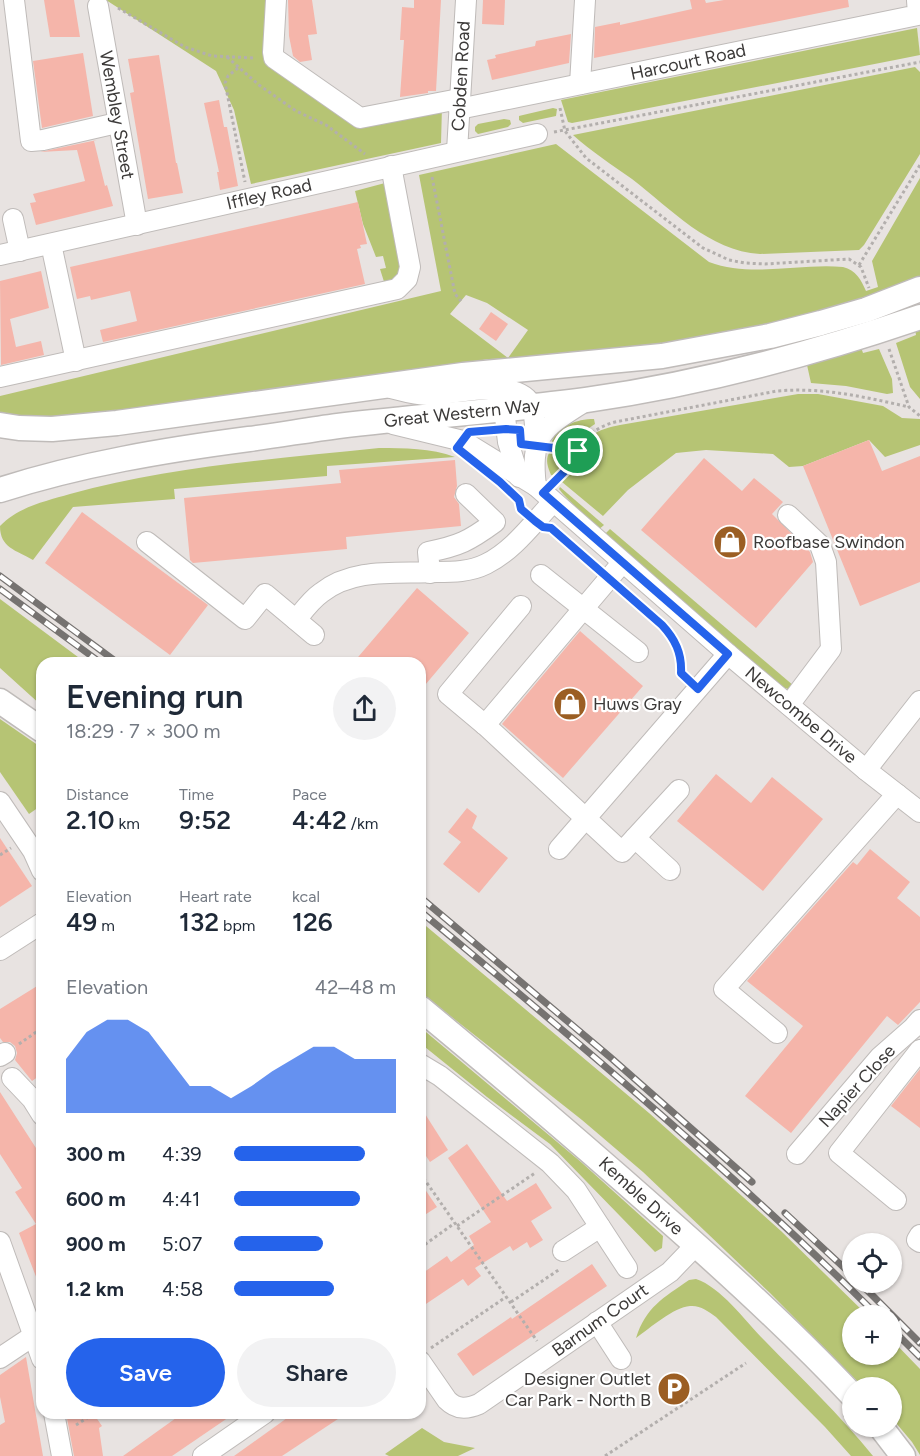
<!DOCTYPE html>
<meta charset="utf-8">
<style>
:root{--surface:#fff;--page:#f2f2f3;--text:#1f2937;--muted:#747a83;--accent:#2563eb}
body{margin:0;font-family:Figtree,sans-serif;background:var(--page);color:var(--text);height:100vh;display:flex;flex-direction:column;font-size:22px;white-space:nowrap}
*{box-sizing:border-box;margin:0}
p{font-size:20px;color:var(--muted)}
.icon{flex:none;width:33px;height:33px;fill:none;stroke:currentColor;stroke-width:2;stroke-linecap:round;stroke-linejoin:round}
.map{position:relative;flex:1;overflow:hidden}
.drawer{position:absolute;left:36px;top:657px;width:390px;height:762px;display:flex;flex-direction:column;background:var(--surface);border-radius:18px;box-shadow:0 2px 4px #0004}
.drawer>*{flex:none}
.buttons{position:absolute;left:842px;top:1233px;display:grid;gap:12px}
.buttons a{display:grid;place-items:center;width:60px;height:60px;border-radius:50%;background:var(--surface);box-shadow:0 2px 4px #0004;font-size:30px}
.pin{position:absolute;display:grid;place-items:center;width:51px;height:51px;color:#fff;margin:-26px;border:3px solid #fff;border-radius:50%;box-shadow:0 2px 6px #0007}
.round{display:grid;place-items:center;flex:none;width:63px;height:63px;border-radius:32px;background:var(--page)}
.overview{display:flex;align-items:center;justify-content:space-between;height:102px;padding:0 30px}
h1{font-size:33px;font-weight:600;line-height:45px}
.stats{display:grid;grid-template-columns:repeat(3,1fr);gap:9px;height:102px;padding:6px 30px}
.stats div{display:grid;align-content:center}
.stats b{font-size:26px;font-weight:600}
.stats small{font-size:16px;font-weight:400}
.stats p{font-size:16px}
.chart{height:168px;padding:12px 30px}
.chart p{display:flex;justify-content:space-between}
.chart svg{width:100%;height:108px;margin-top:6px;fill:var(--accent);opacity:.7}
.button{display:flex;gap:12px;margin-top:auto;padding:12px 30px}
.button a{flex:1;height:69px;border-radius:36px;background:var(--accent);color:#fff;font-size:24px;font-weight:600;line-height:69px;text-align:center}
.button a+a{background:var(--page);color:var(--text)}
ul{padding:0 30px;list-style:none;font-size:20px}
li{display:grid;grid-template-columns:96px 72px 1fr;align-items:center;height:45px}
li i{height:15px;border-radius:8px;background:var(--accent)}
.map>svg:first-child{display:block}
.green{fill:#b6c474;fill-rule:evenodd}
.building{fill:#f5b5aa}
.lines{fill:none;stroke-linecap:round;stroke-linejoin:round}
.minor-casing{stroke:#bfbbb9;stroke-width:22}
.major-casing{stroke:#bfbbb9;stroke-width:27}
.path{stroke:#b3afad;stroke-width:3;stroke-dasharray:3 3;stroke-linecap:butt}
.minor{stroke:#fff;stroke-width:20}
.major{stroke:#fff;stroke-width:24}
.rail-casing{stroke:#767371;stroke-width:7}
.rail{stroke:#fff;stroke-width:4.5;stroke-dasharray:14;stroke-linecap:butt}
.route-casing{stroke:#fff;stroke-width:12}
.route{stroke:#2563eb;stroke-width:8}
.labels{text-anchor:middle;dominant-baseline:central;stroke-width:4.5;stroke-linejoin:round;paint-order:stroke}
.street-label{font-size:18px;fill:#3c3a39;stroke:#fff}
.poi-label{font-size:18px;fill:#3c3a39;stroke:#fff;text-anchor:start}
</style>
<div class="map">
<svg width="920" height="1456" viewBox="0 0 920 1456">
<rect width="100%" height="100%" fill="#e8e3e1"/>
<!-- green -->
<g class="green">
<path d="M106,0H270L266,61L359,123L442,107L441,143L251,184L234,110L216,71Z"/>
<path d="M917,28L920,55L895,60L572,123L568,122L561,100Z"/>
<path d="M915,67L920,72V154L864,245L859,250L760,254C709,251 671,209 632,179C612,165 591,151 573,135Z"/>
<path d="M553,108L557,109L556,116L523,123L519,120V116L523,115Z"/>
<path d="M504,119L510,120L511,124L508,127L478,134L475,131V127L478,124Z"/>
<path d="M556,144L709,262C752,278 799,263 843,267C856,270 861,280 866,291L878,287L872,261L920,178V279L810,315L697,342L539,358L489,359C377,376 263,396 150,408C100,413 51,422 0,415V396L441,291L419,175ZM466,295L487,303L528,330L508,358L450,314Z"/>
<path d="M385,183L403,269L386,288L380,269L386,268L383,256L376,257L363,224L355,191Z"/>
<path d="M920,327V399L910,387L896,343L916,335L915,329Z"/>
<path d="M861,347L863,353L879,349L892,379L893,393L887,394L846,386L811,383L807,365Z"/>
<path d="M798,394H818L883,406L902,418L920,419V445L885,457L869,440L803,466L789,467L773,454L706,450L676,453L628,490L603,516L562,482C575,468 580,448 592,436C599,429 611,427 620,425Z"/>
<path d="M594,419L595,424L583,432L576,444L566,445L551,443C559,426 576,419 594,419Z"/>
<path d="M379,448C404,448 431,448 455,457L327,466V476L174,489L175,499L73,507L33,560C16,550 0,548 0,526C18,507 46,501 70,494C170,466 275,459 379,448Z"/>
<path d="M549,453L569,457L555,476L551,475C548,468 545,460 549,453Z"/>
<path d="M560,487L604,525L598,530L563,494L559,489Z"/>
<path d="M610,529L794,686L788,689L782,687L604,535Z"/>
<path d="M0,599L86,663H42V706L0,668Z"/>
<path d="M0,719L42,748V805L29,814L0,772Z"/>
<path d="M420,921L649,1113L781,1231L867,1315L852,1316V1354H891V1339L920,1369V1455L912,1442L891,1417V1388L863,1387L770,1293L643,1172L582,1120L420,992Z"/>
<path d="M420,1027L581,1162L663,1236L662,1248L655,1252L550,1144L487,1097L420,1043Z"/>
<path d="M696,1279C721,1287 746,1322 765,1341C801,1378 840,1415 873,1456H851L825,1427L716,1317C708,1311 700,1305 690,1306C674,1307 650,1328 636,1338C646,1307 663,1298 689,1280Z"/>
<path d="M422,1428L444,1442L475,1448L458,1456H389L385,1454Z"/>
</g>
<!-- building -->
<g class="building">
<path d="M44,0H74L80,37H50Z"/>
<path d="M288,0H312L317,34L308,35L312,60L300,62L293,56L289,36Z"/>
<path d="M414,0H441L436,91H428V93L400,97L404,40H400L402,7L414,8Z"/>
<path d="M483,0H505L504,25L482,24Z"/>
<path d="M690,0H705L706,3L724,0H848L849,7L594,58L595,27L620,22V25L692,9Z"/>
<path d="M571,34L569,63L492,80L487,60L496,58L495,55L535,46L536,41Z"/>
<path d="M83,53L93,116L42,128L33,61Z"/>
<path d="M159,55L176,163H177L183,193L148,199L130,93L134,92L128,59Z"/>
<path d="M219,100L224,127H227L238,186L220,190L217,172H219L204,103Z"/>
<path d="M97,140L94,141L105,186L107,185L113,206L36,225L30,203L36,202L33,194L85,181L77,150L40,152Z"/>
<path d="M358,202L367,244L360,245L361,248L357,249L365,284L103,342L100,330L137,321L130,291L91,300L90,296L77,299L70,267Z"/>
<path d="M41,271L49,308L10,319L16,347L41,341L44,355L1,365L0,281Z"/>
<path d="M491,312L508,324L496,341L479,329Z"/>
<path d="M869,440L882,471L920,456V582L860,606L803,466Z"/>
<path d="M704,458L742,491L754,478L783,502L772,514L810,552L813,562L756,628L641,530Z"/>
<path d="M455,460L457,486L454,497L459,504L461,526L346,537L347,549L193,563L190,560L184,498L341,483L339,470Z"/>
<path d="M82,512L208,605L170,655L45,563Z"/>
<path d="M417,588L469,633L420,691V663H353Z"/>
<path d="M580,631L643,686L563,778L502,724Z"/>
<path d="M716,774L751,803L772,777L823,819L763,891L677,821Z"/>
<path d="M467,808L477,816L472,828L508,858L479,893L443,864L461,842L448,832Z"/>
<path d="M0,838L32,886L0,907Z"/>
<path d="M870,849L910,882L897,898L920,917V1002L898,1025L887,1016L791,1133L745,1096L803,1026L747,981L853,862L857,865Z"/>
<path d="M42,983V1074L32,1081L15,1060L17,1053L15,1046L10,1042H3L0,1038V1009Z"/>
<path d="M920,1069V1128L891,1106Z"/>
<path d="M0,1092L36,1148L42,1144V1292L19,1233L36,1224L15,1192L22,1188L0,1154Z"/>
<path d="M420,1106L448,1150L430,1162L420,1147Z"/>
<path d="M467,1144L507,1201L536,1183L552,1208L531,1221L543,1240L530,1248L527,1242L513,1251L510,1246L475,1268L481,1276L468,1286L463,1279L420,1308V1275L447,1256L451,1262L474,1245L469,1236L491,1222L448,1158Z"/>
<path d="M420,1182L437,1207L420,1218Z"/>
<path d="M592,1264L607,1286L473,1376L457,1354L511,1317L512,1319Z"/>
<path d="M26,1357L43,1456H0V1425L5,1422L0,1397V1375Z"/>
<path d="M66,1413H93L102,1426L99,1428L103,1456H74Z"/>
<path d="M183,1413H235L172,1456H123Z"/>
<path d="M294,1413H347L282,1456H234Z"/>
</g>
<g class="lines">
<!-- minor casing -->
<g class="minor-casing">
<g id="minor">
<path d="M14,0L31,141L43,140L117,123"/>
<path d="M276,0L273,52L274,58L360,118L459,99"/>
<path d="M98,6L137,225"/>
<path d="M580,84L585,0"/>
<path d="M459,109L918,15L917,0"/>
<path d="M457,151L466,0"/>
<path d="M13,219L20,251"/>
<path d="M51,244L76,361"/>
<path d="M0,255L537,134"/>
<path d="M0,377L397,289L407,279L410,267L391,166"/>
<path d="M391,388C403,391 415,395 427,395C453,395 521,375 532,407C536,418 535,433 536,445"/>
<path d="M504,409L508,442L519,477"/>
<path d="M393,424L463,441L536,486L728,654L866,770L920,812"/>
<path d="M536,486C529,432 546,427 587,400"/>
<path d="M788,515L820,545L826,562L831,649L789,705"/>
<path d="M147,542L245,619L265,594L314,635"/>
<path d="M430,573L428,552C459,546 469,541 495,522L466,494"/>
<path d="M541,575L638,652"/>
<path d="M521,606L448,694L485,725L622,852L679,790"/>
<path d="M296,620C304,610 311,600 321,593C353,567 398,574 436,572C453,572 470,572 486,564C513,551 533,523 553,502"/>
<path d="M485,725L622,563"/>
<path d="M866,770L920,701"/>
<path d="M0,802L33,851L42,871"/>
<path d="M635,838L670,870"/>
<path d="M559,849L728,654"/>
<path d="M0,950L42,923"/>
<path d="M777,1033L724,989L897,794"/>
<path d="M0,1056L5,1053"/>
<path d="M420,1064L440,1076L550,1163L576,1190L627,1268"/>
<path d="M12,1078L32,1099L42,1115"/>
<path d="M797,1154L880,1057L913,1028L920,1020"/>
<path d="M896,1200L839,1153L920,1050"/>
<path d="M920,1235L917,1240L920,1242"/>
<path d="M0,1242L42,1359"/>
<path d="M563,1251L600,1227"/>
<path d="M597,1322L621,1359"/>
<path d="M0,1358L42,1330"/>
<path d="M420,1361L447,1400C457,1410 467,1409 479,1404L670,1272L696,1245"/>
<path d="M54,1413L62,1456"/>
<path d="M203,1456L265,1413"/>
</g>
</g>
<!-- major casing -->
<g class="major-casing">
<g id="major">
<path d="M0,425L19,428L52,429L117,423L463,375L662,356L770,336L821,323L866,310L920,289"/>
<path d="M0,490C81,464 165,450 249,439C279,435 308,430 338,426C421,416 504,411 586,400C699,384 812,354 920,317"/>
<path d="M0,701L42,730"/>
<path d="M420,1008C501,1075 581,1143 660,1213C726,1271 791,1330 852,1395"/>
<path d="M880,1426L903,1456"/>
</g>
</g>
<!-- path -->
<g class="path">
<path d="M118,8L185,47L212,56L255,58"/>
<path d="M227,57L259,85L296,111L326,125L365,154"/>
<path d="M238,68L228,76L225,83L245,182"/>
<path d="M560,108L565,131L586,158L703,248L729,260L745,263L765,264L849,259L861,267L869,288"/>
<path d="M554,132L920,62"/>
<path d="M432,177L455,294L461,301"/>
<path d="M859,265L920,165"/>
<path d="M889,349L909,407L920,416"/>
<path d="M556,449L578,451"/>
<path d="M556,481C580,456 578,432 615,422L777,391C822,387 865,397 909,407"/>
<path d="M516,497L520,502L522,510"/>
<path d="M552,529L594,566"/>
<path d="M622,590C648,612 683,634 681,673L686,677"/>
<path d="M0,855L11,848"/>
<path d="M19,1044L42,1028"/>
<path d="M420,1173L537,1341"/>
<path d="M457,1226L535,1173"/>
<path d="M420,1248L455,1223"/>
<path d="M511,1302L560,1269"/>
<path d="M431,1348L506,1297"/>
<path d="M844,1415L852,1424"/>
<path d="M76,1425L95,1413"/>
<path d="M605,1456L746,1363"/>
</g>
<!-- minor -->
<use href="#minor" class="minor"/>
<!-- major -->
<use href="#major" class="major"/>
<!-- rail casing -->
<g class="rail-casing">
<g id="rail">
<path d="M0,576L118,663"/>
<path d="M0,589L101,663"/>
<path d="M420,897L610,1057L752,1182"/>
<path d="M420,911C577,1041 733,1172 878,1316"/>
<path d="M785,1213L852,1275"/>
<path d="M859,1282L920,1343"/>
<path d="M891,1328L920,1357"/>
</g>
</g>
<!-- rail -->
<use href="#rail" class="rail"/>
</g>
<g class="lines">
<!-- route casing -->
<g class="route-casing">
<path id="route" d="M506,429L520,430L521,444L578,451L565,471L543,493L728,654L698,689L681,673C682,653 675,639 662,625L551,528L543,527L535,521L521,509L519,500L500,482L457,448L469,432Z"/>
</g>
<!-- route -->
<use href="#route" class="route"/>
</g>
<!-- icons -->
<defs>
<g id="shop-disc" transform="scale(1.725)"><circle r="9.5" fill="#9b5e23" stroke="#fff"/><path d="M-5-2.5h2.3a2.7 3.5 0 0 1 5.4 0H5L5.5 6h-11ZM-1.5-2.5h3a1.5 2.3 0 0 0-3 0Z" fill="#fff"/></g>
<g id="parking-disc" transform="scale(1.725)"><circle r="9.5" fill="#9b5e23" stroke="#fff"/><path d="M-3.5-5.5H1a3.5 3.5 0 0 1 0 7H-1V5.5H-3.5ZM-1-3.4V-.6H.8a1.4 1.4 0 0 0 0-2.8Z" fill="#fff"/></g>
</defs>
<g fill-rule="evenodd">
<use href="#shop-disc" x="730" y="542"/>
<use href="#shop-disc" x="570" y="704"/>
<use href="#parking-disc" x="674" y="1389"/>
</g>
<g class="labels">
<!-- street labels -->
<g class="street-label">
<text transform="translate(688 62) rotate(-12)">Harcourt Road</text>
<text transform="translate(461 76) rotate(-87)">Cobden Road</text>
<text transform="translate(117 115) rotate(80)">Wembley Street</text>
<text transform="translate(269 194) rotate(-13)">Iffley Road</text>
<text transform="translate(462 413) rotate(-6)">Great Western Way</text>
<text transform="translate(801 715) rotate(40)">Newcombe Drive</text>
<text transform="translate(857 1086) rotate(-48)">Napier Close</text>
<text transform="translate(641 1196) rotate(42)">Kemble Drive</text>
<text transform="translate(600 1320) rotate(-35)">Barnum Court</text>
</g>
<!-- poi labels -->
<g class="poi-label">
<text x="753" y="542">Roofbase Swindon</text>
<text x="593" y="704">Huws Gray</text>
<text x="651" y="1379" text-anchor="end">Designer Outlet<tspan x="651" dy="21">Car Park - North B</tspan></text>
</g>
</g>
</svg>
<div class="buttons">
<a><svg class="icon" aria-label="locate" viewBox="0 0 24 24"><circle cx="12" cy="12" r="6"/><path d="M12 2v4M12 18v4M2 12h4M18 12h4"/></svg></a>
<a>+</a>
<a>−</a>
</div>
<div class="pin" style="left:578px;top:451px;background:#1e9e55"><svg class="icon" aria-label="arrive" viewBox="0 0 24 24"><path d="M6 21V4h12l-3 4 3 4H6"/></svg></div>
<section class="drawer">
<div class="overview"><div><h1>Evening run</h1><p>18:29 · 7 × 300 m</p></div><a class="round"><svg class="icon" aria-label="share" viewBox="0 0 24 24"><path d="M12 15V3M7 8l5-5 5 5M5 13v7h14v-7"/></svg></a></div>
<div class="stats">
<div><p>Distance</p><b>2.10<small> km</small></b></div>
<div><p>Time</p><b>9:52</b></div>
<div><p>Pace</p><b>4:42<small> /km</small></b></div>
</div>
<div class="stats">
<div><p>Elevation</p><b>49<small> m</small></b></div>
<div><p>Heart rate</p><b>132<small> bpm</small></b></div>
<div><p>kcal</p><b>126</b></div>
</div>
<div class="chart"><p><span>Elevation</span>42–48 m</p>
<svg viewBox="0 0 160 44" preserveAspectRatio="none"><path d="M0 44V22L10 11L20 6L30 6L40 11L50 22L60 33L70 33L80 38L90 33L100 27L110 22L120 17L130 17L140 22L150 22L160 22V44z"/></svg>
</div>
<ul>
<li><b>300 m</b>4:39<i style="width:81%"></i></li>
<li><b>600 m</b>4:41<i style="width:78%"></i></li>
<li><b>900 m</b>5:07<i style="width:55%"></i></li>
<li><b>1.2 km</b>4:58<i style="width:62%"></i></li>
</ul>
<div class="button"><a>Save</a><a>Share</a></div>
</section>
</div>
